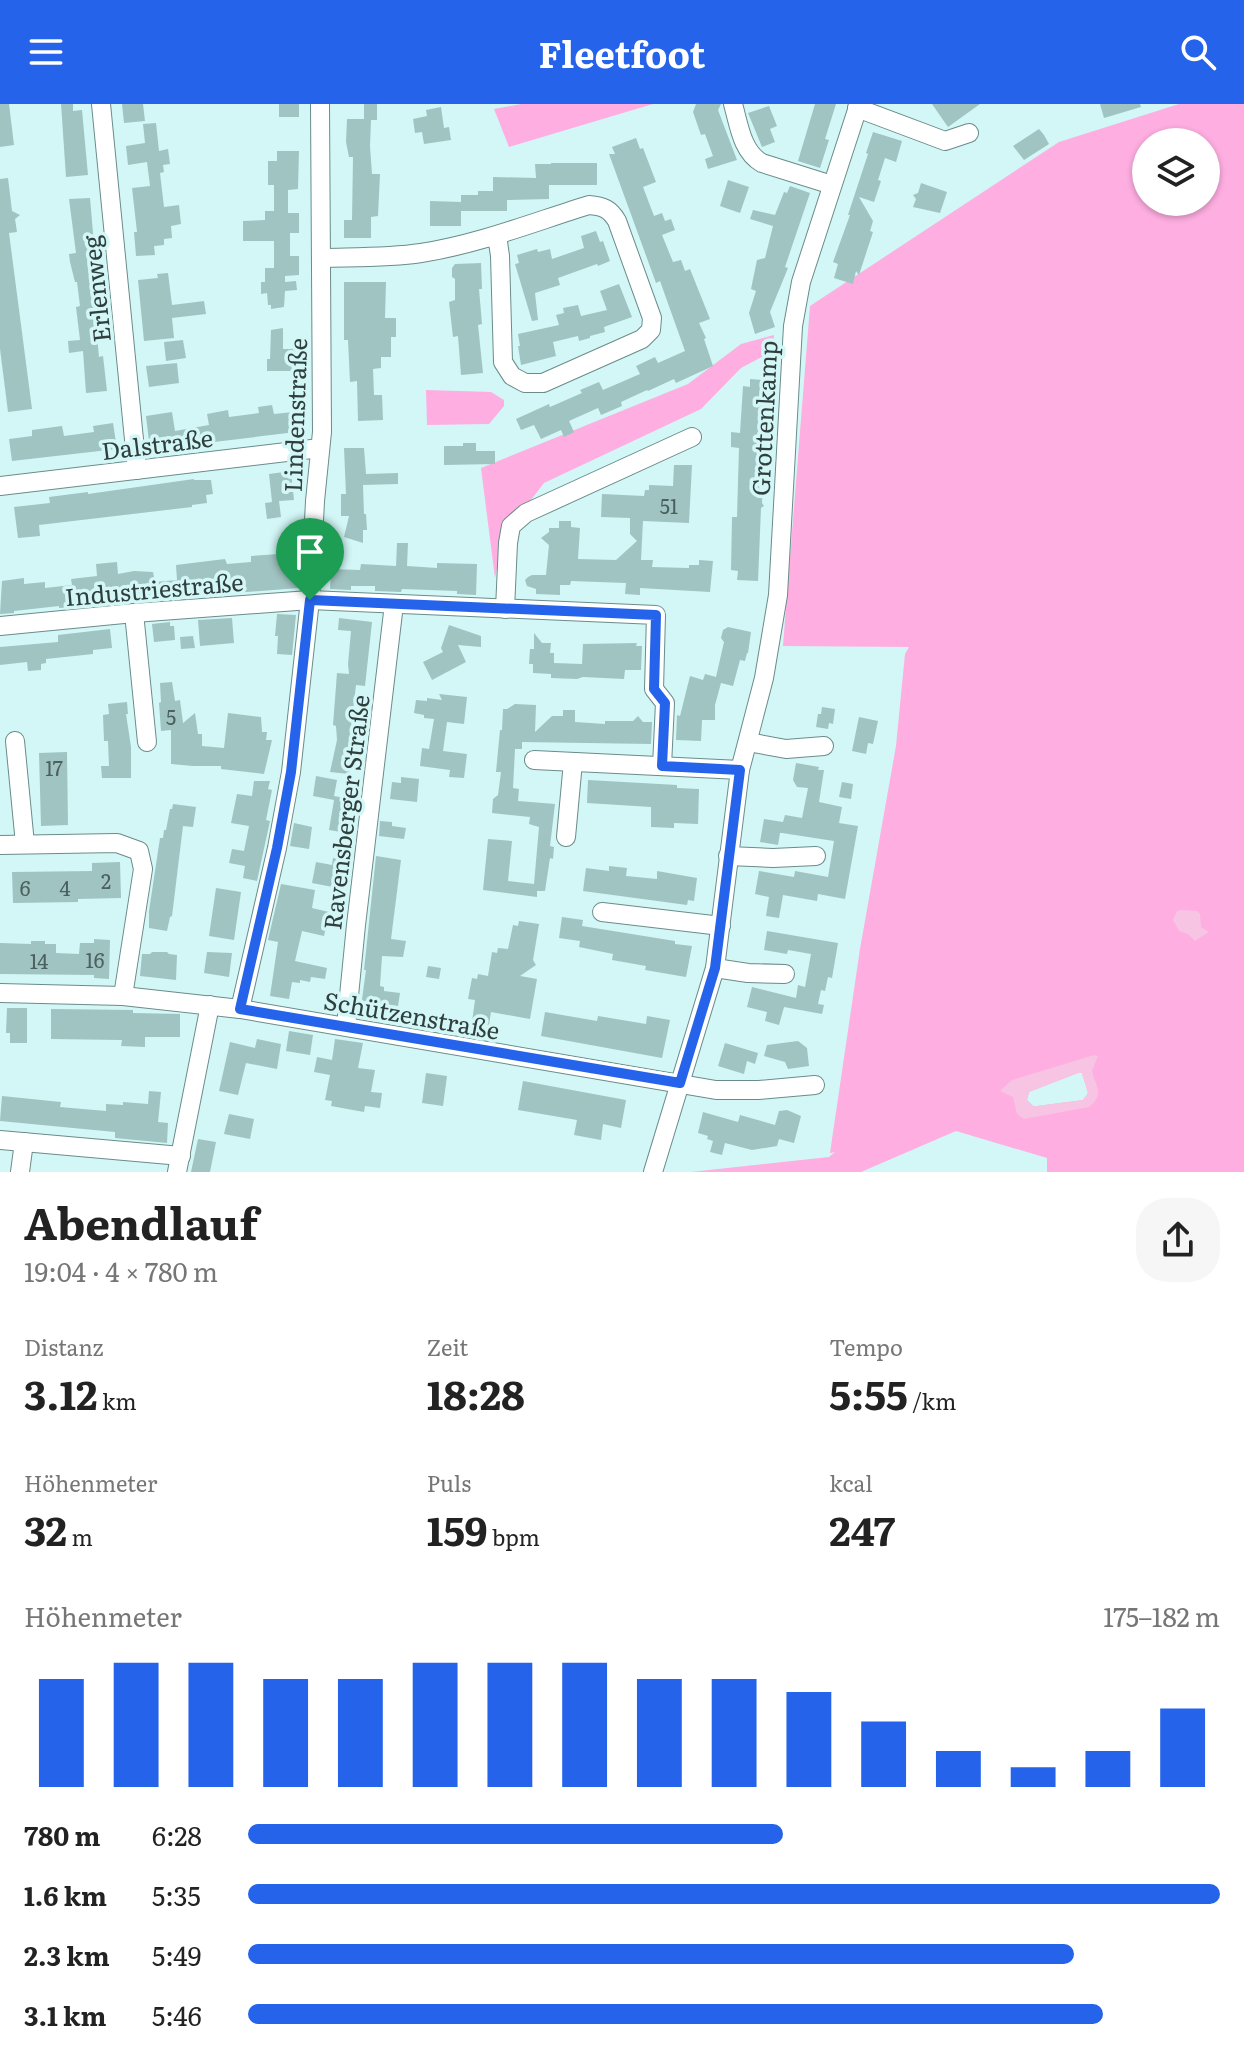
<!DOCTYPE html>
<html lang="de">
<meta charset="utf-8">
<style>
:root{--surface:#fff;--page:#f6f6f6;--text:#222;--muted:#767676;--accent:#2563eb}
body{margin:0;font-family:Literata,serif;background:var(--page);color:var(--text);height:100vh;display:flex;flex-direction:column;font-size:30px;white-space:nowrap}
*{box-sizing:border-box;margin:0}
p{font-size:26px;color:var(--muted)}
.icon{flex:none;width:44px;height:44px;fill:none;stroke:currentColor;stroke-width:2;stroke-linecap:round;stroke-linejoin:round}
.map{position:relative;height:1068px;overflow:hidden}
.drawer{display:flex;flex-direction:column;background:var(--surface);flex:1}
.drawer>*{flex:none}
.tools{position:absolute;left:1132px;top:24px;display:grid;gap:16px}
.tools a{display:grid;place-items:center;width:88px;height:88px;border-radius:50%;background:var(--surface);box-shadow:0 2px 6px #0004;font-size:40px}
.pin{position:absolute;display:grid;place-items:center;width:68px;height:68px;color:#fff;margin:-82px -34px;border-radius:50% 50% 50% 0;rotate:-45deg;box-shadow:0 0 8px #0007}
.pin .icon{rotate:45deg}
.round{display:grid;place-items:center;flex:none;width:84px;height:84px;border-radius:32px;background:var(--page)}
.head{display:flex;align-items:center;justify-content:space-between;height:136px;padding:0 24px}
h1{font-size:44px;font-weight:700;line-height:60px}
.stats{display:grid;grid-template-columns:repeat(3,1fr);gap:12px;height:136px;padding:8px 24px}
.stats div{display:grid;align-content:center}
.stats b{font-size:40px;font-weight:700}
.stats small{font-size:22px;font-weight:400}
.stats p{font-size:22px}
.chart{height:224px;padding:16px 24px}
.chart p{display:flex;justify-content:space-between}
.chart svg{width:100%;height:144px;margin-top:8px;stroke:var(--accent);stroke-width:6}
ul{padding:0 24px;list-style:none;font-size:26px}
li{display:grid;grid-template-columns:128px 96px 1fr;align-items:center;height:60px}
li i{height:20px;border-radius:10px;background:var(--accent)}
header{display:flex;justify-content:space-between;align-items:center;height:104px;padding:0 24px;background:var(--accent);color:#fff;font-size:36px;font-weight:700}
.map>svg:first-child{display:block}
.green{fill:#feaee1;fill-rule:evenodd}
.water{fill:#f7c4e4;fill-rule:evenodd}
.building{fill:#a0c4c2}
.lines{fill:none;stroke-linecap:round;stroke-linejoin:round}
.minor-casing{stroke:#6a8c8a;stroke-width:20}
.minor{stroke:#fff;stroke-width:18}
.route-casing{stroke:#fff;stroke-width:16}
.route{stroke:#2563eb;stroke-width:10}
.labels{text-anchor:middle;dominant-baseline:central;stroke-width:7;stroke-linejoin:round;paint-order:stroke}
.number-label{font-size:20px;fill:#4c605f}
.street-label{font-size:24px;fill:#303f3e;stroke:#d2f7f6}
</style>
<header><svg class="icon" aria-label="menu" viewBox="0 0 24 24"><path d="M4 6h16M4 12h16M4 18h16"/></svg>Fleetfoot<svg class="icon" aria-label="search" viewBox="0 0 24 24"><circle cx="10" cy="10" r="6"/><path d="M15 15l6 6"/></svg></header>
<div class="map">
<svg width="1244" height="1068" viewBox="0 0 1244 1068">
<rect width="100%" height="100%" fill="#d2f7f6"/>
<!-- green -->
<g class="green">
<path d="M521,0H653L509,43L494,5Z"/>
<path d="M1179,0H1244V1068H1047V1054L956,1027L861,1068H691L829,1053L835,1048L830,1049L860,845L896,642L905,550L909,543L783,542L810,202L1059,38ZM1146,38H1206V98H1146ZM1078,969H1082L1088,989L1083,996L1037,1002H1033L1027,996L1029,988Z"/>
<path d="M774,231L773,247L741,264L701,305L544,379L511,422L502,440L495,474L481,364L688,280L741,240Z"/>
<path d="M426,286L491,288L504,296V302L489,320L427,321Z"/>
</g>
<!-- water -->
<g class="water">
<path d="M1181,806L1197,807L1200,810L1201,823L1209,828L1195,837L1188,830L1179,827L1173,816L1177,807Z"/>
<path d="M1094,951L1098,952L1092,967C1096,984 1105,990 1089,1003L1024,1015L1017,1010L1013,993L1000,987L1012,976ZM1078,969H1082L1088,989L1083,996L1037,1002H1033L1027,996L1029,988Z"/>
</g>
<!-- building -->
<g class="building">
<path d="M0,0H9L14,41L0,43Z"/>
<path d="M61,0H73V7L82,6L88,71L66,73Z"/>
<path d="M122,0H143L145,17L124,19Z"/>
<rect x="279" y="0" width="20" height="13"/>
<path d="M364,0H377V16H371L370,42L372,70H380L378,112L371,113V134H344V116H352L353,53H349L346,38L347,15H364Z"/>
<path d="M696,0H721L718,6L737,56L708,65L705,55L713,52L705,30L701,31L693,8Z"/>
<path d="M815,0H836L825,35L829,36L820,64L798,57Z"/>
<path d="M932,0H980L948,23Z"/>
<path d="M1100,0H1140L1141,3L1104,14Z"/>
<path d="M769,2L777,22L770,25L775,38L762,43L748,9Z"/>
<path d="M441,3L444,24L449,23L451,36L424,40L422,28L415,29L413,15L427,12L426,6Z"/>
<path d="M156,19L159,47L168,45L170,60L163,61L164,68L160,69L164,103L179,101L181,120L171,122L172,134L164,135V141L154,142L155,151L136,152L134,128H137L132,84L150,82L147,58L128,61L126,42L145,39L143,20Z"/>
<path d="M1039,25L1044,31L1049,40L1024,56L1013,42Z"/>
<path d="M873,28L902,37L896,58L885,54L878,76L881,77L874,98L859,93L873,117L870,127L873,128L859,171L856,167L853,180L834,174L838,160L833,158L850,111H848L868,50L866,49Z"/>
<path d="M636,34L640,45L643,44L656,78L643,83L654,112L662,109L665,117L671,115L675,126L662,131L673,158L681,156L685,167L690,165L710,215L699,219L706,234L704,235L713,262L676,279L674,275L648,287L647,286L621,298L622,302L601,311L598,304L569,317L574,328L564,333L561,326L541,335L534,321L521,326L516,315L549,300L550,303L582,289L580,286L599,278L603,286L640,270L636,262L655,253L658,259L685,247L660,177L656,179L609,50H615L612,43Z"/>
<path d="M277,47H299L298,85L288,86V109H299V129H290V152H299V171L285,172V178L296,177L297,186L285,187L284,203L271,205V201H268L267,189L261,190V178H265V164H274V137H243V117L265,116V107H274V81H268V57H277Z"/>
<path d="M551,59H597V81H549V95L507,96V107H461V122H430V97L461,98V91H478V87H493V73L536,74L535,60H551Z"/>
<path d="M8,74L12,107L20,111L15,115L17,128L9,129L32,305L8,308L0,245V75Z"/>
<path d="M728,76L749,83L740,109L720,102Z"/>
<path d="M921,79L947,88L940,109L913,103L916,95L913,91L918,89Z"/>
<path d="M790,82L810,89L785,163L788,164L770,208L775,223L755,230L749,209L756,187L751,185L757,156L765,154L773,122L750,115L753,106L775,111L784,88L787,89Z"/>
<path d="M90,94L101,221H96L99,253L103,252L107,287L86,289L83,247L69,249L68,237L80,236L76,203L80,202L77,178H75L70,158L69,150L76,149L69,95Z"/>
<path d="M596,127L600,138L603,137L610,157L598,162L597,160L558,174L560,181L535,189L538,216L532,217L515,160L519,159L517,151L537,145L538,148L550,145L552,155L584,144L581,132Z"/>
<path d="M481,159L482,185H479L482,220L478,221L483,269L461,271L458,232L453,233L449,198L455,196V175L452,173V164L455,160Z"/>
<path d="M168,169L172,201L204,197L206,210L172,214L174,234L144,237L138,176L158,174L157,170Z"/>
<path d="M344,178H386L385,214H396V233H391V253H381V264L373,265L374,291H382L383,316L358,317L357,277L350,278L348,236H344Z"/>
<path d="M619,180L632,213L604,223L605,228L590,232V234L579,237L578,232L553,238L556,252L521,261L518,242H520L518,230L559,221L556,211L564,209L563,204L578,201L581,212L607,206L600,187Z"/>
<path d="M283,224V245H299V267H267V255H270L271,226Z"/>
<path d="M183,236L186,254L166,257L164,238Z"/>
<path d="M177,259L179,279L149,283L146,262Z"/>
<path d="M750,275L763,276L762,299H766L762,399L764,402L761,404L758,477L737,476L738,467L731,466L732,413H737L739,344L731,343V328L740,329L743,282L750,283Z"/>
<path d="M272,301L274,310L293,308L296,328L214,338V340L195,343L194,339L150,346L146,312L172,308L175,327L209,321L207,310L228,306L229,313L259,309L258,303Z"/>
<path d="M113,319L117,345L12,357L9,335L32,332V326L62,322L64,332L94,328L93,322Z"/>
<path d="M463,339H476V347H495V360L444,361V342H463Z"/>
<path d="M344,344H364L366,370L398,369V380L363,381L364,410H366L367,426H363V439L344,433L349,412H341V390H346Z"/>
<path d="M674,361H692L689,419L643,417L641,456H653L652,463L689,464V461H699V456L713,457L710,488L640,484V491L625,490L626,479L571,477L570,481H560V491L536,490V485L527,482L525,476L528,473L532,471H546L549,441L541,434L549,428V424H559V417H571V423L580,424L578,455L616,456L637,437L630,430V414L601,413L602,390L644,392L645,386H649V381L673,382Z"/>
<path d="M291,367L294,396L279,397L281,413L267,415L265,399L272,398L269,370Z"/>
<path d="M194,375V376H211L213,390L206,391L207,399L192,401V403L39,421L40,432L18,434L14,403L50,399L49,393L88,388V390Z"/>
<path d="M300,437L299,484L132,497V494L83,499V502L59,504V502L14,507V509L0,510L2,477L24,474V480L45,478V484L72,481L71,475L97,472L96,460L117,458L118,470L134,467L153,468L155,478L177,476L176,461L225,455L227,460L251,458V452L278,450L277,440Z"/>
<path d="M397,439H408L407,462L437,464V459L477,460L476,491L457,490V487L402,485L401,488L375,487V482H351V486L330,485L331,465L360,466L361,460L396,462Z"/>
<path d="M277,510L296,511L292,551L277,550L278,532H275Z"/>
<path d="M232,514L234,539L200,542L198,516Z"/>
<path d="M339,514L372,518L365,582L356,581L350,634L360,636L355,658L351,657L349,670L330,668L337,636L336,622L333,621L337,569L349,570L348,560L351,527L338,526Z"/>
<path d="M170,518V522H174L175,536L154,538L152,520Z"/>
<path d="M449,521L481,532V543L458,541L466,558L432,576L423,558L443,548L441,544Z"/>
<path d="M728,523L751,528L748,549H747L745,557L740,556L733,582L721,579L715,601V616H702L701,637L676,636L677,611L680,612L690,572L703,576L705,570L716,573L724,538L721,534L723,526Z"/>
<path d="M110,525L112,544L93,546V550L46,555V559L41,560V566L28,567L27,558L0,561V543L58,538V531Z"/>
<path d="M534,529L542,539H551L550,549H554V559L582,560L583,540L637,539L636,542H642L641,566H625L624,575L583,573L577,575L551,574V570L533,569V560H529L530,545H534Z"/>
<path d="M193,532L195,544L181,545L180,533Z"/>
<path d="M172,578L175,597L180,596L183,619L195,609L198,630H202V642L224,644L228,609L261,613L262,628H267L266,636H272L264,670L221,665V662H193L171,660V626L161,627L159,599L161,598L160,579Z"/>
<path d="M439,590L467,593L464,620L447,618L443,647L467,650L464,674L449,673L450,666L420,662L422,644L429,645L434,615L424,614V611L414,609L416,596L427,597V594L442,596Z"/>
<path d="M127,598L128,610H126L131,643V674H102L101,662H109L108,637H104L103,611L109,610L108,600Z"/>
<path d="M515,600L536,601L535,628L552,612H563V606H575V618L605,620V617H633L638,612L643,618H652L651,640L522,638V645H515L513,684L519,685L518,697L555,700L550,742L554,743L553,755L550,754L545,787H537V793L483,786L488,735L512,737L508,777L534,780L539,723L529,720L530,713L492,709L493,695L498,691L501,668H496L500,626H502L503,605H507Z"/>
<path d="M822,603L835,605L833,620L829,619L828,625L816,623L818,610H821Z"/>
<path d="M859,613L878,617L873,640L868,639L866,650L852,647Z"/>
<path d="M67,648L68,721L41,722L39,649Z"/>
<path d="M796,659L819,663L818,666H824L819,698L842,703L839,719L858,722L845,795L818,790L817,797L783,791L779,814L766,812L769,793L755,790L759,767L794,773L795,767L828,773L834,737L782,729H780L778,741L760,738L764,715L783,718L785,711L802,714L808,684L797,683L793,676Z"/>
<path d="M316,672L337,676L334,692L356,696L354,710L350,709L347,729L329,726L334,696L313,692Z"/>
<path d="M401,673L419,675L417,698L390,695L392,678L401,679Z"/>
<path d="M588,676L677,681V684L699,685L698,720L674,719V724L651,723V703L587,699Z"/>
<path d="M254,677H270L268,685L272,686L266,716L270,717L257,777L243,774L245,762L229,759L232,745L244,747L249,722L231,719L237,690L252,692Z"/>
<path d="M842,678L853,680L851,695L839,693Z"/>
<path d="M173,700L196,703L193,723L183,722L172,812L170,813L167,827L149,824V807L160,734H163L164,726H166L170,705H172Z"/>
<path d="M380,717L392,718V722L406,724L404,735L379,732Z"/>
<path d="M294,719L312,723L309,745L290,742Z"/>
<path d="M376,752L401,756L391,835L406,837L403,853L382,852L380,882L384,883V887L400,889L398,902L382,900V904L361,903L366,866H364Z"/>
<path d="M333,754L348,757L343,785L312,779L316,758L332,761Z"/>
<path d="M120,758L121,794L78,795V798L13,799L12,768L92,767V759Z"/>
<path d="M609,762L627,764L626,772L657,775V767L697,774L694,797L688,796L687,801L583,787L586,764L609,767Z"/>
<path d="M281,780L315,786L312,804L329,808L324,832L302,827L295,857L327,864L325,875L311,873L310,878L300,876V879L292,878L289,895L270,892L278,838L268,836Z"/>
<path d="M216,784L241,788L234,836L209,832Z"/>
<path d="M562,813L583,816L582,822L675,837V840L692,842L686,873L645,866L646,862L612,856L613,850L579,843L580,837L559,834Z"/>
<path d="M519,817L539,820L533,856L536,861L520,872L537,875L530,915L491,908L489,921L472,918L475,896L468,895L472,874L477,875L478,870L488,872L492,848L497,849L498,844L508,845L513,821L518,822Z"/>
<path d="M767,827L838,839L832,874L828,873L825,887L821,886L818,900L824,901L822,910L784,903L779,921L765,917L767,908L747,903L752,883L796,894L798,881L805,883L811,850L788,846L787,850L764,846Z"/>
<path d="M94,835L110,836L109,875L94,874V871L0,870V839L31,840V837H45V840H56V849L79,850L80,839H94Z"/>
<path d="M152,848H167L169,850L177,851L176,876L140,872L142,850H150Z"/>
<path d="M207,848L232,849L229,873L204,869Z"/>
<path d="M428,862L441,864L439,875L426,873Z"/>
<path d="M7,904H27V939H10V929H6Z"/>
<path d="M51,905L133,906V909L180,910V933H145V943L121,942L122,936L51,935Z"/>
<path d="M545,908L597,917L598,912L646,920L647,912L670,916L662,954L541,932Z"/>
<path d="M289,927L313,931L310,951L286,947Z"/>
<path d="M257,935L281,940L277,965L246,959L238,991L219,987L230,938L255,944Z"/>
<path d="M335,935L363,939L358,964L375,966L371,988L382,989L380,1004L365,1002L364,1008L331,1002L332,997L325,996L330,971L314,968L317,953L332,956Z"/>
<path d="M798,937L807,944L809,962L788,965L785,958L764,952L767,941Z"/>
<path d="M725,939L758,949L755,960L747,957L744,970L718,962Z"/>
<path d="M426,969L447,972L443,1002L422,999Z"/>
<path d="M523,977L626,996L621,1024L603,1020L601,1036L574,1031L577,1016L518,1006Z"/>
<path d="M149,987L161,988L158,1018L168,1019L167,1039L115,1034V1028L0,1017L2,992L61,998L60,1003L106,1007V1000L123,1001V998L148,1000Z"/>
<path d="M787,1006L801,1012L794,1039L779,1035L777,1042L752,1046L725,1039L722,1051L710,1048L713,1037L707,1035L708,1032L698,1029L703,1008L738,1018L740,1011L775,1021L779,1007Z"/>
<path d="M229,1010L254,1015L250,1035L224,1030Z"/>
<path d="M198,1035L216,1038L210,1068H191Z"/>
</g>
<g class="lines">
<!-- minor casing -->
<g class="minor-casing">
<g id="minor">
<path d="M101,0L137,366"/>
<path d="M733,0C739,21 742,48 762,59L832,81"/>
<path d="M857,4L945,37L969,29"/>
<path d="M321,154C354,153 388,154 421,149C479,140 534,118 589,101C603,102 610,105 617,117L652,214L651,226L642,235L543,279H525L512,272L503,258L500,152L497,131"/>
<path d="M0,382L320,344"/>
<path d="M505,505L508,439L511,422L526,409L692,333"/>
<path d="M134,509L147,638"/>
<path d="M0,522L134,509L310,496L656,511L654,585L665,599L662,662"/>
<path d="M15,637L25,740"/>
<path d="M748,638L786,645L824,642"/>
<path d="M534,656L740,666"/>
<path d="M566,733L573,658"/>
<path d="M0,741L117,739L139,747L143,765L123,892"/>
<path d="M728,752L773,754L816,752"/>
<path d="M602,808L721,822"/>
<path d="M715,864L748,869L785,870"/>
<path d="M0,889L123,892L240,905L716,986H759L815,981"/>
<path d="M240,905L277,744L291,668L310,496L315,397L322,328L320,0"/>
<path d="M346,922L356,821L394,500"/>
<path d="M0,1036L181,1052"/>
<path d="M20,1068L24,1038"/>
<path d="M177,1068L210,901"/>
<path d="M653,1068L715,864L740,666L764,574L778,491L793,222L801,178L859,0"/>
</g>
</g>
<!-- minor -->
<use href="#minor" class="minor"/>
</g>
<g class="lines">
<!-- route casing -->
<g class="route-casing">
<path id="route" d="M310,496L656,511L654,585L665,599L662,662L740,666L715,864L680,979L240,905L277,744L291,668Z"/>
</g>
<!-- route -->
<use href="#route" class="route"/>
</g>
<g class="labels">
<!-- number labels -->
<g class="number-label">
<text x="669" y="401">51</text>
<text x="171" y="612">5</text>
<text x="54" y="663">17</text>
<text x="106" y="776">2</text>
<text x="25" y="783">6</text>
<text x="65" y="783">4</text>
<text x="95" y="855">16</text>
<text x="39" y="856">14</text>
</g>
<!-- street labels -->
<g class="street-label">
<text transform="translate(95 185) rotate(-96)">Erlenweg</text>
<text transform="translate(294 311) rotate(-88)">Lindenstraße</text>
<text transform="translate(763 314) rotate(-87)">Grottenkamp</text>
<text transform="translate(157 339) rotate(-7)">Dalstraße</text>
<text transform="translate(154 484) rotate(-5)">Industriestraße</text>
<text transform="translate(345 708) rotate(-83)">Ravensberger Straße</text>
<text transform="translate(412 910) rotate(10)">Schützenstraße</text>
</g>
</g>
</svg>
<div class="tools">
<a><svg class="icon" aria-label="layers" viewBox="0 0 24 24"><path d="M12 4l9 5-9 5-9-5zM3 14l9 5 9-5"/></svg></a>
</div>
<div class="pin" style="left:310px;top:496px;background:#1e9e55"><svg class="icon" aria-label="arrive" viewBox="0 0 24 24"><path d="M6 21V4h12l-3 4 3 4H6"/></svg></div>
</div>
<section class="drawer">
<div class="head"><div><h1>Abendlauf</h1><p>19:04 · 4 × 780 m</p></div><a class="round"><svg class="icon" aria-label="share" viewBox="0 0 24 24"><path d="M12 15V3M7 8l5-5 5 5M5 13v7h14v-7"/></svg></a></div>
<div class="stats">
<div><p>Distanz</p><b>3.12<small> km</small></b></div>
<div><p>Zeit</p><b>18:28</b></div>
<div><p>Tempo</p><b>5:55<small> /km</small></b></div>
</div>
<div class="stats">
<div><p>Höhenmeter</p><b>32<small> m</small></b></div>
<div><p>Puls</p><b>159<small> bpm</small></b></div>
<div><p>kcal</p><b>247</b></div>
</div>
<div class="chart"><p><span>Höhenmeter</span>175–182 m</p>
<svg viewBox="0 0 160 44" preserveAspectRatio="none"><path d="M5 44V11M15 44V6M25 44V6M35 44V11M45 44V11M55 44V6M65 44V6M75 44V6M85 44V11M95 44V11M105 44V15M115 44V24M125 44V33M135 44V38M145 44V33M155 44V20"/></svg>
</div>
<ul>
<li><b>780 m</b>6:28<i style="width:55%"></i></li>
<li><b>1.6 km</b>5:35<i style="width:100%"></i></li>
<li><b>2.3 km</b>5:49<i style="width:85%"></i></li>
<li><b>3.1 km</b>5:46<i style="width:88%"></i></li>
</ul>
</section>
